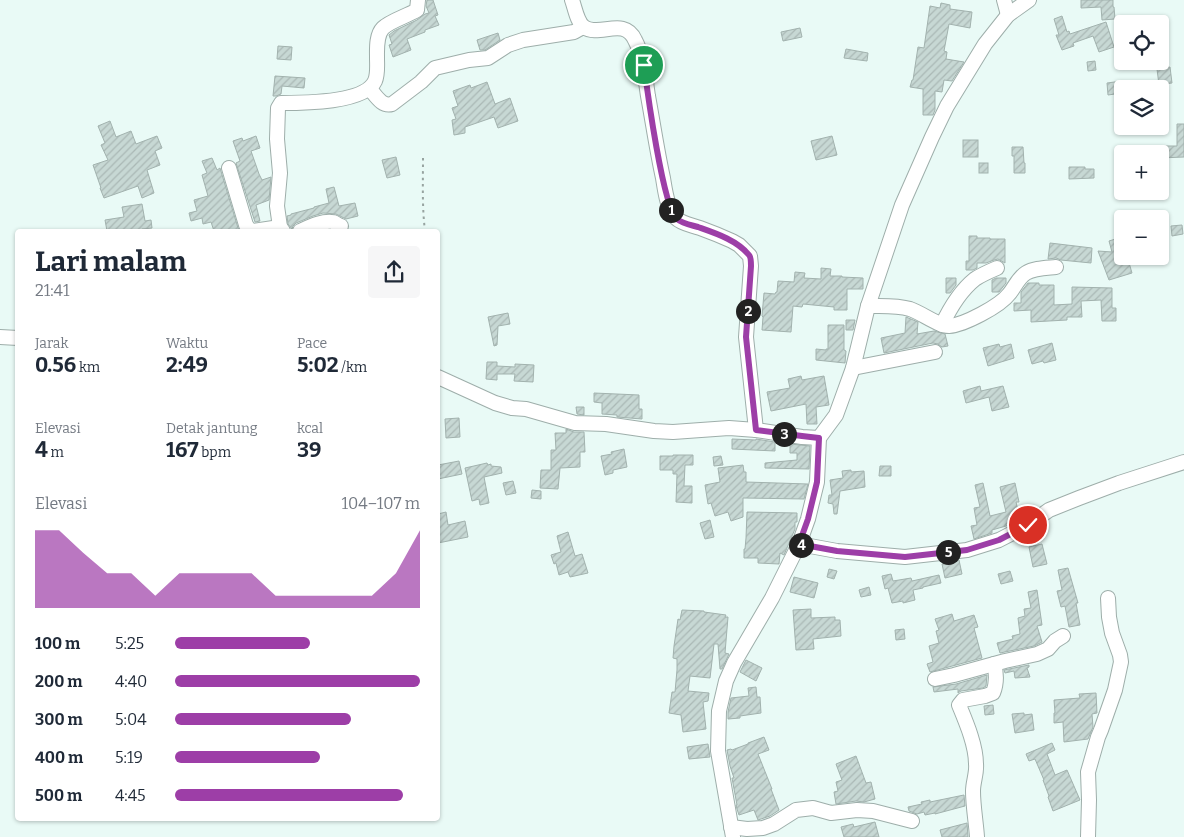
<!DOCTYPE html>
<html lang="id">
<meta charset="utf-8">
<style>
:root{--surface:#fff;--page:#f6f6f7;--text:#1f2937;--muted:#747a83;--accent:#9d3ea7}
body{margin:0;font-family:Bitter,serif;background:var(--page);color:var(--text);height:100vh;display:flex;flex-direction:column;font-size:19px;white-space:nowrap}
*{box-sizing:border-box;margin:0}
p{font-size:16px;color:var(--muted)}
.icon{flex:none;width:28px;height:28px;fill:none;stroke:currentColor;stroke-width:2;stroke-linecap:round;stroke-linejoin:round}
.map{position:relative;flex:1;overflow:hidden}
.side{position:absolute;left:15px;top:229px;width:425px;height:592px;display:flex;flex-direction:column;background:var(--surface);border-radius:5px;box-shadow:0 1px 4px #0004}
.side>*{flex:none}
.fabs{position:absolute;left:1114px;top:15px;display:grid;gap:10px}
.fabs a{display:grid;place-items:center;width:55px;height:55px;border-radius:5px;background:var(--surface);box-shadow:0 1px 4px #0004;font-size:25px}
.pin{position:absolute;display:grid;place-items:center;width:42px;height:42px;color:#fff;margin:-21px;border:2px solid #fff;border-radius:50%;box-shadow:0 1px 5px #0007}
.km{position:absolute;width:25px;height:25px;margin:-12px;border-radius:50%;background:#222;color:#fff;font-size:14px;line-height:25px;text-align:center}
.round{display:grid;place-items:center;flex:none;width:52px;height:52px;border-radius:5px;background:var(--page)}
.headline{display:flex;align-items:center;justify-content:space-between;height:85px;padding:0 20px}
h1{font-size:28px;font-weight:700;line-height:38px}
.stats{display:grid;grid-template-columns:repeat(3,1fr);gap:8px;height:85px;padding:5px 20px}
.stats div{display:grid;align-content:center}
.stats b{font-size:21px;font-weight:700}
.stats small{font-size:14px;font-weight:400}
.stats p{font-size:14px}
.chart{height:140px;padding:10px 20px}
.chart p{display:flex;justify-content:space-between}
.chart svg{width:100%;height:90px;margin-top:5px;fill:var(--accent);opacity:.7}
ul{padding:0 20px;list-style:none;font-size:16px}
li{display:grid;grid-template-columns:80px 60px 1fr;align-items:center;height:38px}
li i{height:12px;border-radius:6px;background:var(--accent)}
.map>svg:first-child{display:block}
.building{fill:url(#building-hatch);stroke:#a2b2ae}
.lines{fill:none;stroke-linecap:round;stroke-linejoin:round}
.minor-casing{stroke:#9eaeaa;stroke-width:16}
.path{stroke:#97a3a0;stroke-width:2;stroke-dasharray:2.5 4;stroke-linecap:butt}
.minor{stroke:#fff;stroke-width:14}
.route-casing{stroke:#fff;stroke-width:10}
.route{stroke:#9d3ea7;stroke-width:6}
</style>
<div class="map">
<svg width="1184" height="837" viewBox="0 0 1184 837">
<defs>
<pattern id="building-hatch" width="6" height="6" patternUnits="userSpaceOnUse" patternTransform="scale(1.25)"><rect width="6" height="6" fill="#c7d8d4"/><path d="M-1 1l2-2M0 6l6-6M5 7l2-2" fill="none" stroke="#aab8b5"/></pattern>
</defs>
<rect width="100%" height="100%" fill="#e9faf6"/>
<!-- building -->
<g class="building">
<path d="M427,0H433L438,15L435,16L439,25L425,30V32L407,39L411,50L393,57L389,45L392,44L389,35L394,31L417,20L425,14L429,13L426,6Z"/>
<path d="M1081,0H1113V7H1114L1115,19L1102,20L1101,7L1081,8Z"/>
<path d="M941,3L950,5V9L972,12L970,28L949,24L944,51L947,52L946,59L964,62L952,81L944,80L942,92L935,91V110L933,115H923V89L910,87L912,80H913L918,47L924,48L930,6L940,8Z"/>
<path d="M1062,16L1067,32L1069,31L1070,34L1106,22L1114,47L1099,52L1093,36L1073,43L1074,46L1062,50L1056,35H1059L1054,19Z"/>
<path d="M800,28L802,37L783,41L781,32Z"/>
<path d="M498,33L500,40L485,50H480L477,40Z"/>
<path d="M278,46L292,47L291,60L277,59Z"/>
<path d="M846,49L868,53L867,61L844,58Z"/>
<path d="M1095,61L1096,70L1088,71L1087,62Z"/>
<path d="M1170,67L1172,83L1159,85L1157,69Z"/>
<path d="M275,76L305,78L304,88L282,86L281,94L276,96H273Z"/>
<path d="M1122,81V93L1108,95L1107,83Z"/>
<path d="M487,82L495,104L510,98L518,121L498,128L494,117L465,127V133L454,135L452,120L456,119L452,108L458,106L453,91L470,85L471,88Z"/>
<path d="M110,121L116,137L131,131L136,144L157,136L162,148L155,151L160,165L147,170L154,193L142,198L138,186L104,198L100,188H101L93,165L108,160L101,145L105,143L98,126Z"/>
<path d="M1177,124H1184V157L1160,158V154H1149V146H1177Z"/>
<path d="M256,136L260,148L251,151L259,174L262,180L271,177L269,200L256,205L260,221L255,222L236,163L240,161L233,141L242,138L243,141Z"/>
<path d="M832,136L837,155L816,160L811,141Z"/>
<rect x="963" y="140" width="15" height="17"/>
<path d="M1012,147H1023L1024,163H1025V173H1014V156H1012Z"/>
<path d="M396,157L400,175L387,178L382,160Z"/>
<path d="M212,158L217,170L220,168L238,228L240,231H214L211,222L203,224L202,218L191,221L189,213L197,211L194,200L208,196L202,175L207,173L202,161Z"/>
<rect x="979" y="163" width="9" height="10"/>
<path d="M1069,167H1085V169H1094V178L1069,179Z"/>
<path d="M334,187L339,206L355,203L358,216L346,219L336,214L323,213L313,216L296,223L293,226L292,229L288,224L287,216L291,215V214L314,208V207L329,203L326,189Z"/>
<path d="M142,204L145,221L151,220L152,228L142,229V231H107L105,220L124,217L122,207Z"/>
<path d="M1182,225L1183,234L1172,236L1171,226Z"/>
<path d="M969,236H977V238H990V239H1005V263L998,259L994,260L986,263H977V268L973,270H966V261H969Z"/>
<path d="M1122,237V256H1127L1132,273L1109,280L1098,251L1112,252L1109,241Z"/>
<path d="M1050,243L1092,248L1091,263L1061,260L1056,258L1048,259Z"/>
<path d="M821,268L831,269L830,276H842V277L863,278V289H847V310H834V307L803,304L802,307L793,306L791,332L762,330L763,317L762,316L764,293L775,294L776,292H777L778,281L794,282L795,272L805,273L804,278L821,279Z"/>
<path d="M946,278H956V285L950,293H946Z"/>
<path d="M996,278H1006V283L999,292H992V280Z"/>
<path d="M1028,283H1039V285H1054V305L1072,304V287L1112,288V308H1116V321H1102L1101,300L1081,301L1082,317H1067V320L1031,322V310L1014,311V303H1021V292Z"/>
<path d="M508,313L510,324L498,326L497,345L494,346L488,317Z"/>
<path d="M906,317L918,322L917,334L934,331L945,334L948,346L942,347L938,344L933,343L884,353L881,338L905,333Z"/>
<path d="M846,320H855L853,330H846Z"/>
<path d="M828,325H844V350L846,351L845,363L816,360V349L826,350V349H828Z"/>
<path d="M1052,343L1056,360L1044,363L1043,361L1032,364L1028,350Z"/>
<path d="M999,344L1000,347L1011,344L1014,358L988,366L983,348Z"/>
<path d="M487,362H497V366L515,367V364L534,365L533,382L514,381L515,374H497V380L486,379Z"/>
<path d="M801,376L802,380L824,376L829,405L816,407L817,424H807L806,404L771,411L767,392L790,388L788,379Z"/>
<path d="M980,386L981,391L1003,386L1009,407L992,411L989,397L966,403L963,391Z"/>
<path d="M594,393L639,395V409H642V419L617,417V415L602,414V403L594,402Z"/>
<path d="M576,407H584V415L577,414Z"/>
<path d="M459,418L460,437L446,438L445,419Z"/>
<path d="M566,429L574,432H584L585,452H580V467L560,468L558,489L540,488L541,470H551V450H556L555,433H566Z"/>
<path d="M732,439L756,440V439L775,442V451L732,449Z"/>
<path d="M790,444L810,446L809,469L765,468V463L797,460V453H790Z"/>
<path d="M624,449L627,467L613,470V473L605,475L601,456L612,454L611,452Z"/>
<path d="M673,455H693V465H685L684,486H692V503L676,502L677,474H673V470H660V456H673Z"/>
<path d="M721,456L723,465L714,466L713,457Z"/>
<path d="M459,461L462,474L438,479V465Z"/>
<path d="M487,463L488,465L491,464V466L501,467L502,473L484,477L489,503L480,505L479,499L472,501L465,468Z"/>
<path d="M743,465L744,472H746V482L808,484L804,499L743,498V517L731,521L728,512L715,516L711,503L708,504L705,485L720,482L718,468Z"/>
<path d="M880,466H891V476H879Z"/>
<path d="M851,470V472L864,471L865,487L840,491L837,514H834L833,504L828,503L829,495H832L830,480L843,478L842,471Z"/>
<path d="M513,481L516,493L506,495L503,483Z"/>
<path d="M983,483L990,516L1006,512L1000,487L1015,483L1019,502H1016L1020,519L1006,526L992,530V533L974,539L971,526L977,525L974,508L980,507L975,485Z"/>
<path d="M532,490L541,491V499L531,498Z"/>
<path d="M446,512L448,525L465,521L468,537L438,543V514Z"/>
<path d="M747,512L797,513V522H795V529L784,555L780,553L779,564L758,563V558H744V549H745L746,538Z"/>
<path d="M710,520L714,537L705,539L700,523Z"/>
<path d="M568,532L575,556L582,554L588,573L570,577L568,572L559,575L556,563L554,564L551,555L561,552L557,536Z"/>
<path d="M1042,544L1047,564L1033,567L1029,547Z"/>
<path d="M959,560L962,574L945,578L942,564Z"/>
<path d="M1068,568L1078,603H1076L1080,625L1069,627L1065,606L1061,607L1057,591L1062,590L1058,570Z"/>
<path d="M829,569L837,571L834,579L827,577Z"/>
<path d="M1010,571L1013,581L1001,584L998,574Z"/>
<path d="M891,574L893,581L911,578L912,581L939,575L941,583L923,587V588L913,590L915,600L903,603V601L892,603L888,588L885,589L882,576Z"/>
<path d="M794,577L818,583L814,598L790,592Z"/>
<path d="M869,587L871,595L861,597L859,590Z"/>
<path d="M1037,590L1042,625L1037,626L1042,642L1034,646L1000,653L997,643L1013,639L1012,636L1020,634L1018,618L1025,616L1024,609L1031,608L1028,592Z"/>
<path d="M811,609V618L835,617V620H840L841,636L813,639L814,649L796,650L793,610Z"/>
<path d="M682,610L704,611V612L726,615L725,617H728L725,653L729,654L722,669H720L718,644H714L710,678L690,676L688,691L709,693L708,701L703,702L706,729L683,732L681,715L669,713L672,692H675L677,670V659L673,658L674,646L678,619L680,620Z"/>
<path d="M952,614L954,621L974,615L978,627L974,628L982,658L930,672L927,664L933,662L929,646L939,643L936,631L939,630L935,619Z"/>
<path d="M904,629L905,639L896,640L895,630Z"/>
<path d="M746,660L762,668L756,681L740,672Z"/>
<path d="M1029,665V667L1027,668L1030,677L1015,678L1014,671L1005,673L1004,670Z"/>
<path d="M987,675L986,686L983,688L961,691L958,693V689L934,692L933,687L956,684Z"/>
<path d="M756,687L757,697H760L761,713L740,716V718L728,719V712L731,698L749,696L748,688Z"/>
<path d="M1096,693L1097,713L1092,714L1093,727L1088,739L1064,742L1063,722L1054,723V713H1055L1054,700L1080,698L1079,694Z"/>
<path d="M993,705L994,714L985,715L984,706Z"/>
<path d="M1024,713V715L1032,714L1034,730L1015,733L1012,714Z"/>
<path d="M764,737L769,750L758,754L772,789H771L779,810L770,816L758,820L754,810L739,815L737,809L736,805H737L732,778H734L730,766L727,750L731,749L732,750L748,744V743Z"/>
<path d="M1052,743L1055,750L1047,754L1055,775L1067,770L1080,800L1053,811L1048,797L1049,796L1043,780H1044L1035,759L1029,761L1026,754Z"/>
<path d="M708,744L710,757L689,759L687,747Z"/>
<path d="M856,756L866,783L871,782L875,799L864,802L856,801L836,804L834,792L838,791L836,782L842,780L836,764Z"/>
<path d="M964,795L965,806L935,814V813L925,815L924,812L917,814L909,811L908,807L922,804L921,802L930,800V802Z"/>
<path d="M875,822L879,837H844L841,827L853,824L854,827Z"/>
<path d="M967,823L968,837H942L940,830Z"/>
</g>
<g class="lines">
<!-- minor casing -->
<g class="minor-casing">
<g id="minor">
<path d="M572,0C575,8 577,22 584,27C599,38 624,16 635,40C644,57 645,77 648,96C653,123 657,151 663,178C665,190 667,209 676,218C682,224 692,225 700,228C711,232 721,236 732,241L739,245L750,256L751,266L746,337L756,430"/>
<path d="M1004,0L1008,15"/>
<path d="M370,89C376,96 382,107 392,104L421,82L435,68L469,60L488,58L508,45L523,40L574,32L583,27"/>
<path d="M229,168L246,225L249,229L253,231L280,227"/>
<path d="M283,231L280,227L277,206L280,173L277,139L278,108L281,103C303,103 365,103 375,81C378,74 377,65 377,58C377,49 376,35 383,28C390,21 407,16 417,10L418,0"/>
<path d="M300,231C309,227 323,220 333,222C336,223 338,225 341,226"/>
<path d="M868,306C882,306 897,305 910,309C922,313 938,326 949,326C964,325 1000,306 1009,294C1015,287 1018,278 1026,273C1034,268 1046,268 1056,267"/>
<path d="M942,325C950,308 960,291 975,279C981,275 990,271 997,268"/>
<path d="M0,337L18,338"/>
<path d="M853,368L935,352"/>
<path d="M438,377L495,403L512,408L526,409L575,423L606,424L654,431L673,432L729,428L756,430L802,437L819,438"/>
<path d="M799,544L837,551L905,557L967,550L999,540L1028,525L1049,510L1079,498L1119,483L1184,462"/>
<path d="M935,679L954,675L1005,661L1037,654L1048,649L1055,641L1063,636"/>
<path d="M731,827L747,829L763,828L774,824L796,810L813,808L831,813L857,810L873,811L912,821"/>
<path d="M733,837L718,751L719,711L726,681L734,663L772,598L799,544L808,519L817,482L819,438L836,415L844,393L853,368L868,306L902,205L932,137L947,106L985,44L1008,15L1029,0"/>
<path d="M977,837C976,822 973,806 973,791C973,782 977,773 976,764C976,745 966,722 959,705L963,700L985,696L993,693C997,683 997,675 994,664"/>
<path d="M1088,837L1089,800L1088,772L1098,737L1101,730L1115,690L1121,662L1120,655L1112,633L1109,617L1108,598"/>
</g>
</g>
<!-- path -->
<path class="path" d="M423,158C423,183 422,207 425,231"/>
<!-- minor -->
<use href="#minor" class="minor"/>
</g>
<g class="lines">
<!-- route casing -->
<g class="route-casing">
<path id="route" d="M644,65C647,89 663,208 677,219C683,224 691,225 698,227C715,233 737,240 749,255C751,257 751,262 751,266L746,337L756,430L802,436L819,438L817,482L808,519L799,544L837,551L905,557L967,550L999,540L1028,525"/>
</g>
<!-- route -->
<use href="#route" class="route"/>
</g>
</svg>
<div class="fabs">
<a><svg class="icon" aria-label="locate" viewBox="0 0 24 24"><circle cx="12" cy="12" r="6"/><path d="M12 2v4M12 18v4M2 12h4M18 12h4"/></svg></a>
<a><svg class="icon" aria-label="layers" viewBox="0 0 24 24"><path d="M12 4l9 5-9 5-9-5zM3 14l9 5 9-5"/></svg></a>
<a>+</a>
<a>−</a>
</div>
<div class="pin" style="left:644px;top:65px;background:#1e9e55"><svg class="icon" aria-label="arrive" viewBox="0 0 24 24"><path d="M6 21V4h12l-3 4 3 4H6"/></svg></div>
<div class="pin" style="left:1028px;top:525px;background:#d93025"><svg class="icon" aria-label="check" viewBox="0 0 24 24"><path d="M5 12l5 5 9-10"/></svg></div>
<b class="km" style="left:671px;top:210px">1</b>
<b class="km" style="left:748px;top:311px">2</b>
<b class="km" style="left:784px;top:434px">3</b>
<b class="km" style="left:801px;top:545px">4</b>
<b class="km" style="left:948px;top:552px">5</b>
<section class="side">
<div class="headline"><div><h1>Lari malam</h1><p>21:41</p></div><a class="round"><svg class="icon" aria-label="share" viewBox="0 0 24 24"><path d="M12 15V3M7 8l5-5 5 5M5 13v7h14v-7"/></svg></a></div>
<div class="stats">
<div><p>Jarak</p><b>0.56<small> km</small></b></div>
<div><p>Waktu</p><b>2:49</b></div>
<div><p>Pace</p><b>5:02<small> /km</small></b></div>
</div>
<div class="stats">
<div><p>Elevasi</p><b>4<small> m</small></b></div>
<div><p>Detak jantung</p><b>167<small> bpm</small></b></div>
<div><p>kcal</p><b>39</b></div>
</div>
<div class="chart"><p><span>Elevasi</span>104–107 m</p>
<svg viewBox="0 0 160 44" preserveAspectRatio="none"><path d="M0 44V6L10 6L20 17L30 27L40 27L50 38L60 27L70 27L80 27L90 27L100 38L110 38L120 38L130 38L140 38L150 27L160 6V44z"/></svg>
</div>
<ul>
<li><b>100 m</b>5:25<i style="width:55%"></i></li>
<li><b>200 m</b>4:40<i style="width:100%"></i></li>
<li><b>300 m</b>5:04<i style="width:72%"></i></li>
<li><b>400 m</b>5:19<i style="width:59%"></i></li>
<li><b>500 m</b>4:45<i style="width:93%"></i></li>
</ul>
</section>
</div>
